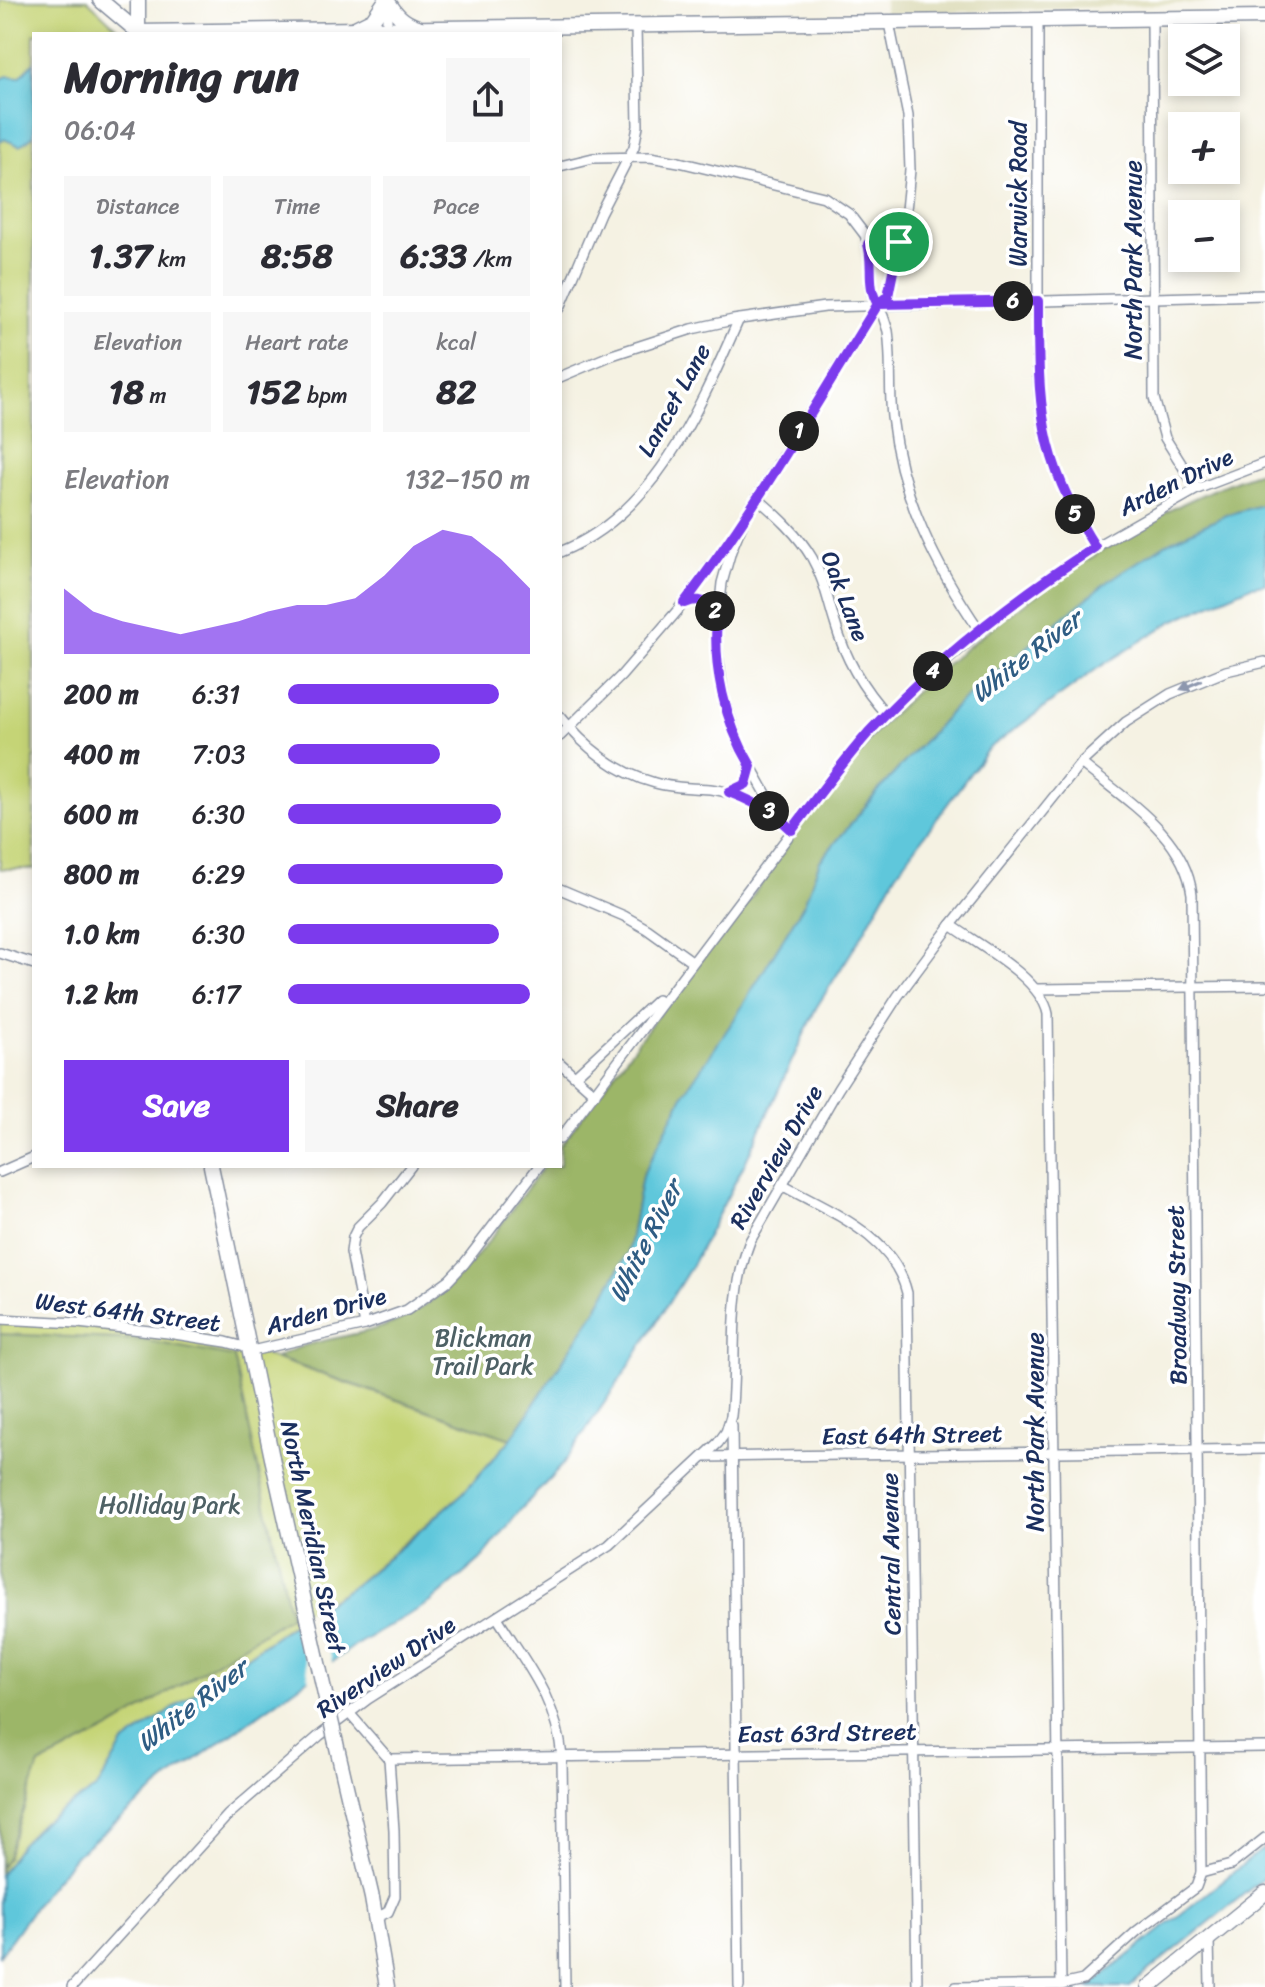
<!DOCTYPE html>
<meta charset="utf-8">
<style>
:root{--surface:#fff;--page:#f7f7f7;--text:#2b2b33;--muted:#7c7c81;--accent:#7c3aed}
body{margin:0;font-family:Sriracha,sans-serif;background:var(--page);color:var(--text);height:100vh;display:flex;flex-direction:column;font-size:30px;white-space:nowrap}
*{box-sizing:border-box;margin:0}
p{font-size:26px;color:var(--muted)}
.icon{flex:none;width:44px;height:44px;fill:none;stroke:currentColor;stroke-width:2;stroke-linecap:round;stroke-linejoin:round}
.map{position:relative;flex:1;overflow:hidden}
.drawer{position:absolute;left:32px;top:32px;width:530px;height:1136px;display:flex;flex-direction:column;background:var(--surface);border-radius:0px;box-shadow:0 4px 12px #0003}
.drawer>*{flex:none}
.controls{position:absolute;left:1168px;top:24px;display:grid;gap:16px}
.controls a{display:grid;place-items:center;width:72px;height:72px;border-radius:0px;background:var(--surface);box-shadow:0 4px 12px #0003;font-size:40px}
.pin{position:absolute;display:grid;place-items:center;width:68px;height:68px;color:#fff;margin:-34px;border:4px solid #fff;border-radius:50%;box-shadow:0 2px 8px #0007}
.km{position:absolute;width:40px;height:40px;margin:-20px;border-radius:50%;background:#222;color:#fff;font-size:22px;line-height:40px;text-align:center}
.round{display:grid;place-items:center;flex:none;width:84px;height:84px;border-radius:0px;background:var(--page)}
.head{display:flex;align-items:center;justify-content:space-between;height:136px;padding:0 32px}
h1{font-size:44px;font-weight:700;line-height:60px}
.metrics{display:grid;grid-template-columns:repeat(3,1fr);gap:12px;height:136px;padding:8px 32px}
.metrics div{display:grid;align-content:center;border-radius:0px;background:var(--page);text-align:center}
.metrics b{font-size:34px;font-weight:700}
.metrics small{font-size:22px;font-weight:400}
.metrics p{font-size:22px}
.chart{height:224px;padding:16px 32px}
.chart p{display:flex;justify-content:space-between}
.chart svg{width:100%;height:144px;margin-top:8px;fill:var(--accent);opacity:.7}
.action{display:flex;gap:16px;margin-top:auto;padding:16px 32px}
.action a{flex:1;height:92px;border-radius:0px;background:var(--accent);color:#fff;font-size:32px;font-weight:700;line-height:92px;text-align:center}
.action a+a{background:var(--page);color:var(--text)}
ul{padding:0 32px;list-style:none;font-size:26px}
li{display:grid;grid-template-columns:128px 96px 1fr;align-items:center;height:60px}
li i{height:20px;border-radius:10px;background:var(--accent)}
.map>svg:first-child{display:block}
.built{fill:#deddbb}
.green{fill:#c5d476;stroke:#70826a;stroke-width:2}
.forest{fill:#9cb667;stroke:#5c7262;stroke-width:2}
.water{fill:#5ec7db;stroke:#3c7b9c;stroke-width:2}
.pier{fill:#f5f2e3}
.lines{fill:none;stroke-linecap:round;stroke-linejoin:round}
.street-casing{stroke:#8890a0;stroke-width:12}
.secondary-casing{stroke:#8890a0;stroke-width:17}
.primary-casing{stroke:#8890a0;stroke-width:17}
.street{stroke:#fff;stroke-width:9}
.secondary{stroke:#fff;stroke-width:14}
.primary{stroke:#fff;stroke-width:14}
.primary-bridge-casing{stroke:#8890a0;stroke-width:17;stroke-linecap:butt}
.primary-bridge{stroke:#fff;stroke-width:14}
.oneway{fill:#8d97ae}
.route-casing{stroke:#fff;stroke-width:16}
.route{stroke:#7c3aed;stroke-width:10}
.labels{text-anchor:middle;dominant-baseline:central;stroke-width:7;stroke-linejoin:round;paint-order:stroke}
.street-label{font-size:24px;fill:#1b2f5e;stroke:#fff}
.park-label{font-size:24px;fill:#4e6165;stroke:#fff}
.water-label{font-size:26px;font-style:italic;fill:#2f5d84;stroke:#fff}
</style>
<div class="map">
<svg width="1265" height="1987" viewBox="0 0 1265 1987">
<rect width="100%" height="100%" fill="#fff"/>
<filter id="ink" filterUnits="userSpaceOnUse"><feTurbulence type="fractalNoise" baseFrequency=".0125" numOctaves="2"/><feDisplacementMap in="SourceGraphic" scale="16" xChannelSelector="R" yChannelSelector="G"/><feConvolveMatrix kernelMatrix="1 2 1 2 8 2 1 2 1" color-interpolation-filters="sRGB"/></filter>
<filter id="wash" filterUnits="userSpaceOnUse"><feTurbulence type="fractalNoise" baseFrequency=".006" numOctaves="4" result="noise"/><feDisplacementMap in="SourceGraphic" scale="32" xChannelSelector="R" yChannelSelector="G"/><feGaussianBlur stdDeviation="1.8" result="paint"/><feColorMatrix in="noise" values="0 0 0 0 0 0 0 0 0 0 0 0 0 0 0 0 0 1.4 0 .05"/><feComposite in="paint" operator="in"/></filter>
<g filter="url(#wash)">
<rect width="100%" height="100%" fill="#f5f2e3"/>
<!-- built -->
<path class="built" d="M885,0H1265V1L885,14Z"/>
<!-- green -->
<g class="green">
<path d="M0,0H87L121,32L34,34V869H0Z"/>
<path d="M0,1320L168,1333L250,1350L511,1439L463,1493L353,1586L309,1612L123,1744L97,1788L43,1822L21,1844L0,1876Z"/>
</g>
<!-- forest -->
<g class="forest">
<path d="M1265,470V504L1226,515L1015,659L957,705L879,790L820,861L804,904L642,1176L628,1253L595,1312L511,1439L276,1358C314,1335 364,1339 404,1318C468,1285 501,1220 544,1166H560V1146L670,999L729,923L743,910C785,848 828,784 878,729C932,671 996,622 1061,578C1130,531 1185,496 1265,470Z"/>
<path d="M0,1334L143,1340L234,1357L290,1616L108,1730L39,1765L7,1857L0,1868Z"/>
</g>
<!-- water -->
<g class="water">
<path d="M34,62V135L20,146L4,139L0,141V79L8,76L20,77Z"/>
<path d="M1265,504V584L1251,586L1173,621L1098,668L988,749L896,874L861,937L816,1008L745,1163L692,1265L626,1371L560,1468L522,1508L482,1558L431,1602L354,1646L166,1781L76,1855L45,1892L0,1955V1875L21,1844L43,1822L97,1788L123,1744L277,1635L353,1586L406,1543L463,1493L511,1439L595,1312L628,1253L642,1176L685,1092L735,1018L804,904L820,861L879,790L957,705L1108,581L1167,543L1226,515Z"/>
<path d="M1265,1847V1877L1129,1987H1089Z"/>
</g>
<!-- pier -->
<path class="pier" d="M319,1603L333,1666L310,1683L296,1618Z"/>
</g>
<g filter="url(#ink)">
<g class="lines">
<!-- street casing -->
<g class="street-casing">
<g id="street">
<path d="M387,0V33"/>
<path d="M1152,19L1154,398L1165,438L1197,489"/>
<path d="M1038,20V368C1039,437 1059,489 1095,547"/>
<path d="M560,166L593,158L650,157L679,162L824,197L849,214L865,235L871,254L872,294L883,316L888,331C892,359 889,389 892,417C901,498 935,565 980,631"/>
<path d="M868,244L899,242"/>
<path d="M560,308L600,213L634,147L638,126L636,26"/>
<path d="M560,377L612,355L692,329L733,320L825,307L1265,295"/>
<path d="M757,498C778,516 798,534 812,558C824,579 828,601 835,623C845,658 862,688 887,715"/>
<path d="M560,552C656,514 700,407 739,319"/>
<path d="M684,603C699,597 709,601 717,616"/>
<path d="M560,716C584,747 617,773 655,783C673,788 692,788 710,789C742,793 770,809 792,830"/>
<path d="M560,736L621,676L678,610L730,539"/>
<path d="M1081,763C1125,800 1184,834 1192,894L1201,1873"/>
<path d="M730,792L746,784L751,766"/>
<path d="M779,817L740,747L724,700L716,642L722,583L731,551L745,517L878,304L888,296L905,220L910,170L908,116L889,23"/>
<path d="M560,889L624,916L647,929L693,962"/>
<path d="M951,925C980,946 1041,978 1048,1014L1061,1985"/>
<path d="M0,953L34,964"/>
<path d="M1037,989L1265,986"/>
<path d="M560,1063L595,1094"/>
<path d="M575,1076L657,1000"/>
<path d="M560,1139L845,761L909,693L1009,607L1095,547L1197,489L1265,463"/>
<path d="M0,1172L34,1157"/>
<path d="M782,1185C829,1212 893,1234 907,1293L917,1987"/>
<path d="M0,1319L78,1323L168,1333L226,1342L256,1350L365,1325L407,1310L449,1280L464,1264L539,1166"/>
<path d="M365,1325L351,1252L353,1237L358,1227L382,1203L411,1166"/>
<path d="M732,1426L739,1987"/>
<path d="M704,1457L1265,1449"/>
<path d="M497,1617C526,1664 557,1699 562,1757L565,1987"/>
<path d="M349,1713L389,1759L394,1830L395,1896L388,1912L376,1918"/>
<path d="M389,1759L1265,1747"/>
<path d="M1209,1939L1210,1987"/>
<path d="M72,1987L228,1815L319,1736L368,1699L609,1545L718,1443L726,1432L731,1416C738,1355 727,1301 750,1241L838,1089L898,996L951,925L1081,763L1126,722L1170,694L1226,671L1265,662"/>
<path d="M956,1987L1061,1985L1083,1980L1137,1931L1196,1887L1201,1873L1231,1865L1265,1838"/>
</g>
</g>
<!-- secondary casing -->
<g class="secondary-casing">
<g id="secondary">
<path d="M100,0L138,32L1265,17"/>
<path d="M387,0C396,14 402,22 418,27"/>
<path d="M355,28L373,19L386,0"/>
<path d="M1149,1987L1265,1893"/>
</g>
</g>
<!-- primary casing -->
<g class="primary-casing">
<g id="primary">
<path d="M138,34V0"/>
<path d="M211,1166L272,1458"/>
<path d="M336,1743L372,1898L387,1987"/>
</g>
</g>
<!-- street -->
<use href="#street" class="street"/>
<!-- secondary -->
<use href="#secondary" class="secondary"/>
<!-- primary -->
<use href="#primary" class="primary"/>
<!-- primary-bridge casing -->
<g class="primary-bridge-casing">
<path id="primary-bridge" d="M272,1458L336,1743"/>
</g>
<!-- primary-bridge -->
<use href="#primary-bridge" class="primary-bridge"/>
</g>
<!-- one-way arrows -->
<defs><path id="oneway-solid" d="M-6-.8H1V-3.2L6.5 0L1 3.2V.8H-6Z" transform="scale(2)"/></defs>
<use class="oneway" href="#oneway-solid" transform="translate(1191 685) rotate(157)"/>
</g>
<g class="lines" filter="url(#ink)">
<!-- route casing -->
<g class="route-casing">
<path id="route" d="M899,242L868,244C874,264 866,286 878,304C815,405 756,509 684,603C699,597 709,601 717,616C713,668 724,721 751,766L746,784L729,792C753,801 774,812 792,830C817,797 841,764 868,733C934,662 1014,599 1095,547C1038,456 1038,405 1038,301L878,304L888,296L899,242"/>
</g>
<!-- route -->
<use href="#route" class="route"/>
</g>
<g class="labels">
<!-- street labels -->
<g class="street-label">
<text transform="translate(1018 194) rotate(-90)">Warwick Road</text>
<text transform="translate(1133 260) rotate(-90)">North Park Avenue</text>
<text transform="translate(674 400) rotate(-61)">Lancet Lane</text>
<text transform="translate(1176 482) rotate(-26)">Arden Drive</text>
<text transform="translate(845 596) rotate(69)">Oak Lane</text>
<text transform="translate(776 1157) rotate(-60)">Riverview Drive</text>
<text transform="translate(1177 1295) rotate(-91)">Broadway Street</text>
<text transform="translate(326 1311) rotate(-15)">Arden Drive</text>
<text transform="translate(128 1312) rotate(7)">West 64th Street</text>
<text transform="translate(1035 1432) rotate(-90)">North Park Avenue</text>
<text transform="translate(912 1435) rotate(-1)">East 64th Street</text>
<text transform="translate(313 1537) rotate(78)">North Meridian Street</text>
<text transform="translate(891 1554) rotate(-91)">Central Avenue</text>
<text transform="translate(386 1667) rotate(-34)">Riverview Drive</text>
<text transform="translate(827 1733) rotate(-1)">East 63rd Street</text>
</g>
<!-- park labels -->
<g class="park-label">
<text x="483" y="1338">Blickman<tspan x="483" dy="28">Trail Park</tspan></text>
<text x="170" y="1505">Holliday Park</text>
</g>
<!-- water labels -->
<g class="water-label">
<text transform="translate(1026 656) rotate(-38)">White River</text>
<text transform="translate(645 1241) rotate(-63)">White River</text>
<text transform="translate(192 1705) rotate(-38)">White River</text>
</g>
</g>
</svg>
<div class="controls">
<a><svg class="icon" aria-label="layers" viewBox="0 0 24 24"><path d="M12 4l9 5-9 5-9-5zM3 14l9 5 9-5"/></svg></a>
<a>+</a>
<a>−</a>
</div>
<div class="pin" style="left:899px;top:242px;background:#1e9e55"><svg class="icon" aria-label="arrive" viewBox="0 0 24 24"><path d="M6 21V4h12l-3 4 3 4H6"/></svg></div>
<b class="km" style="left:799px;top:431px">1</b>
<b class="km" style="left:715px;top:611px">2</b>
<b class="km" style="left:769px;top:811px">3</b>
<b class="km" style="left:933px;top:671px">4</b>
<b class="km" style="left:1075px;top:514px">5</b>
<b class="km" style="left:1013px;top:301px">6</b>
<section class="drawer">
<div class="head"><div><h1>Morning run</h1><p>06:04</p></div><a class="round"><svg class="icon" aria-label="share" viewBox="0 0 24 24"><path d="M12 15V3M7 8l5-5 5 5M5 13v7h14v-7"/></svg></a></div>
<div class="metrics">
<div><p>Distance</p><b>1.37<small> km</small></b></div>
<div><p>Time</p><b>8:58</b></div>
<div><p>Pace</p><b>6:33<small> /km</small></b></div>
</div>
<div class="metrics">
<div><p>Elevation</p><b>18<small> m</small></b></div>
<div><p>Heart rate</p><b>152<small> bpm</small></b></div>
<div><p>kcal</p><b>82</b></div>
</div>
<div class="chart"><p><span>Elevation</span>132–150 m</p>
<svg viewBox="0 0 160 44" preserveAspectRatio="none"><path d="M0 44V24L10 31L20 34L30 36L40 38L50 36L60 34L70 31L80 29L90 29L100 27L110 20L120 11L130 6L140 8L150 15L160 24V44z"/></svg>
</div>
<ul>
<li><b>200 m</b>6:31<i style="width:87%"></i></li>
<li><b>400 m</b>7:03<i style="width:63%"></i></li>
<li><b>600 m</b>6:30<i style="width:88%"></i></li>
<li><b>800 m</b>6:29<i style="width:89%"></i></li>
<li><b>1.0 km</b>6:30<i style="width:87%"></i></li>
<li><b>1.2 km</b>6:17<i style="width:100%"></i></li>
</ul>
<div class="action"><a>Save</a><a>Share</a></div>
</section>
</div>
